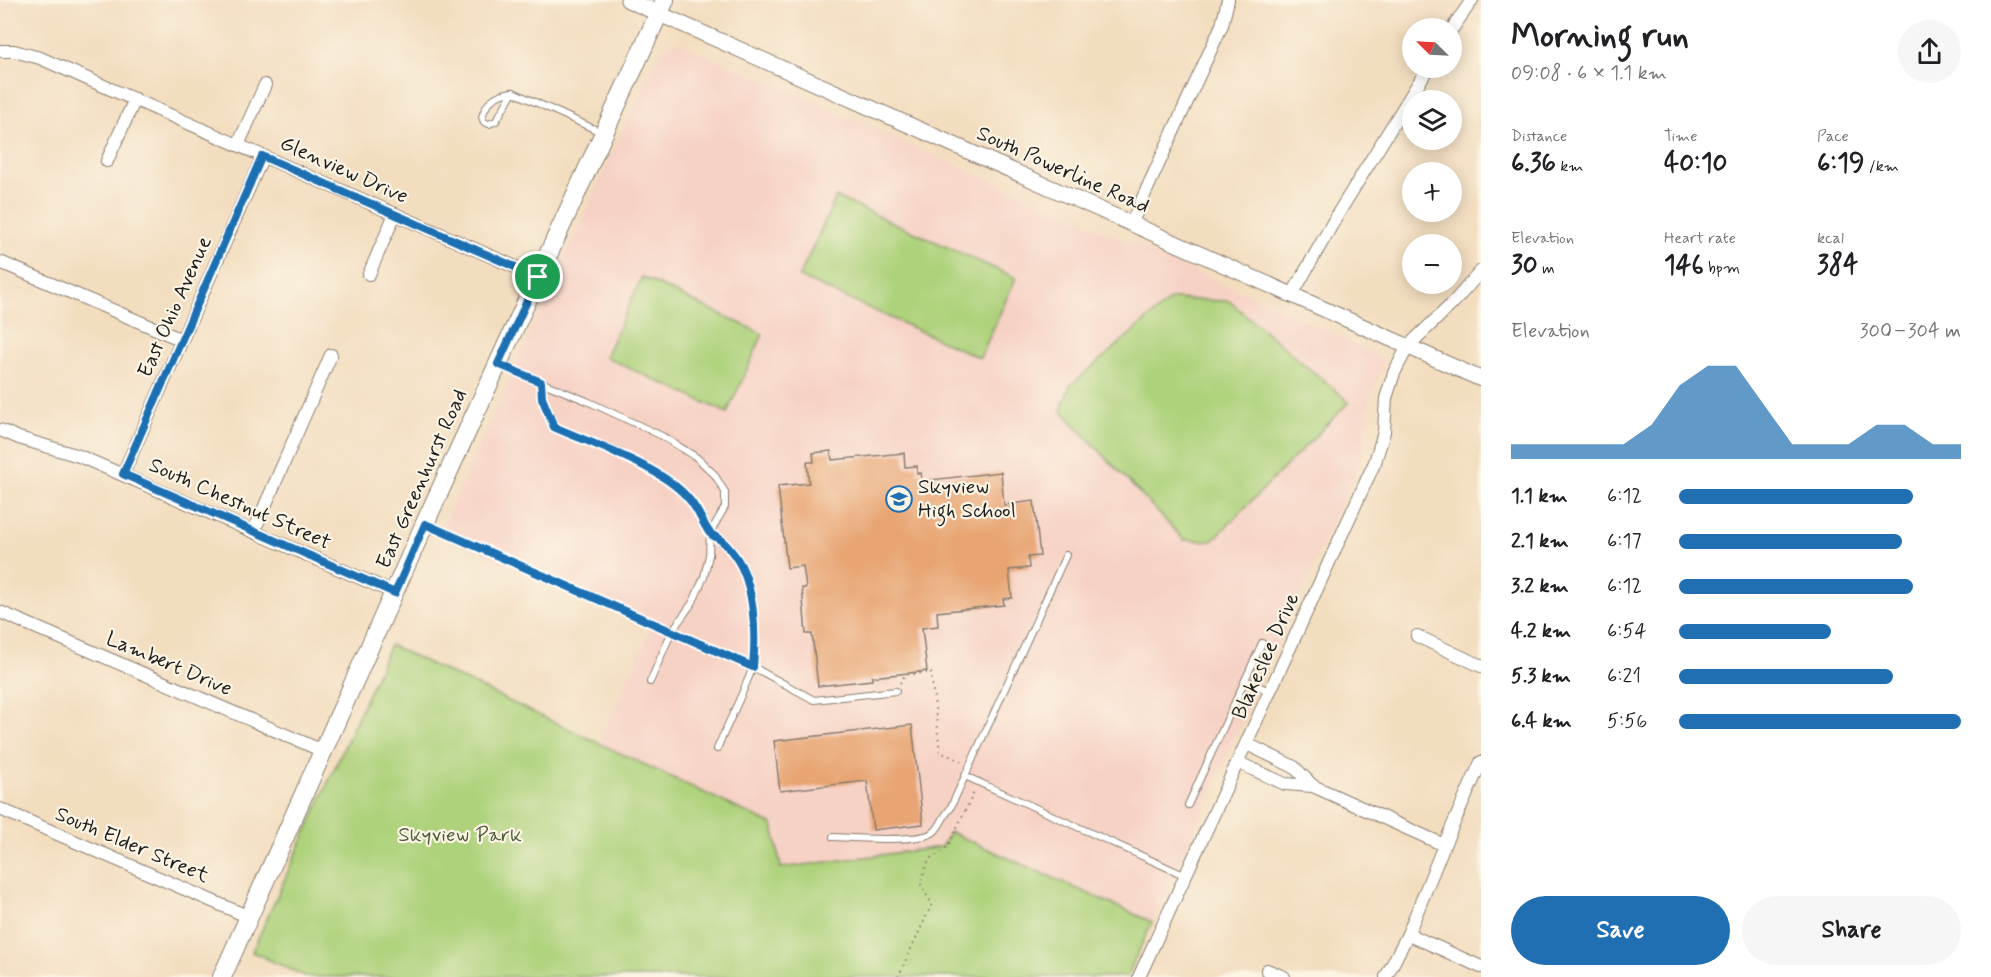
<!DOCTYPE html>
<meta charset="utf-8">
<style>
:root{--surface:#fff;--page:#f6f6f6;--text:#202124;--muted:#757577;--accent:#1f6fb2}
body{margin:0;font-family:Mynerve,sans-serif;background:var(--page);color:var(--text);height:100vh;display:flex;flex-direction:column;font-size:22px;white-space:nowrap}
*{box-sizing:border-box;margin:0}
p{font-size:20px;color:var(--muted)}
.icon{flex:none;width:33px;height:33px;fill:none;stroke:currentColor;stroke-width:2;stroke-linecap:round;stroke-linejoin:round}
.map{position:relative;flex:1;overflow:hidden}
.details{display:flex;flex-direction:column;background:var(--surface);width:510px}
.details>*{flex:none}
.needle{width:39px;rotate:294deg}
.fabs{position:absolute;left:1402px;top:18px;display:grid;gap:12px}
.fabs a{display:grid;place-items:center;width:60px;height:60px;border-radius:50%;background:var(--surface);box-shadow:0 3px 15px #0003;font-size:30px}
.pin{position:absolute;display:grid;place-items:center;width:51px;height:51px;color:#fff;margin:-26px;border:3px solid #fff;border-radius:50%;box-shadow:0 2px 6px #0007}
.round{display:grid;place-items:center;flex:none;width:63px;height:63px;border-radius:32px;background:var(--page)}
.overview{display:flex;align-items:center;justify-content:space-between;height:102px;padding:0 30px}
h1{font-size:33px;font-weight:700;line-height:45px}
.stats{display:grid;grid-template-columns:repeat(3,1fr);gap:9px;height:102px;padding:6px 30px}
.stats div{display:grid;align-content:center}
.stats b{font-size:26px;font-weight:700}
.stats small{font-size:16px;font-weight:400}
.stats p{font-size:16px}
.chart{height:168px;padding:12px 30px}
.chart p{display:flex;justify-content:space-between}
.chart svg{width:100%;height:108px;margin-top:6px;fill:var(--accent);opacity:.7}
.action{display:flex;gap:12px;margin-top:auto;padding:12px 30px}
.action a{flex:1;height:69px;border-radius:36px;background:var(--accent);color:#fff;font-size:24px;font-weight:700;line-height:69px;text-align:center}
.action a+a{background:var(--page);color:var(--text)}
ul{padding:0 30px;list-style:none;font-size:20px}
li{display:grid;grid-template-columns:96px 72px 1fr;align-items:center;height:45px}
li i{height:15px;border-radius:8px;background:var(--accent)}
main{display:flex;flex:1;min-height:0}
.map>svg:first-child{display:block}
.built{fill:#f6d2c5}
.green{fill:#aed27c;stroke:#65774c;stroke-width:1.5}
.building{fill:#e8a472}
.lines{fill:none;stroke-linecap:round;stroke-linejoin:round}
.service-casing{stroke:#887c6e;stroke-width:8}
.minor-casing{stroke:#887c6e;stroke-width:14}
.tertiary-casing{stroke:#887c6e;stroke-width:17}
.secondary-casing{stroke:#887c6e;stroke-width:20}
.path{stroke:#887c6e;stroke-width:2;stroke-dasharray:1.5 4.5;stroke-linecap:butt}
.service{stroke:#fff;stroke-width:6}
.minor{stroke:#fff;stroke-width:12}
.tertiary{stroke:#fff;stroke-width:15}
.secondary{stroke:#fff;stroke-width:18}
.route-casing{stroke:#fff;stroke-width:12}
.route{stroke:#1f6fb2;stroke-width:8}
.labels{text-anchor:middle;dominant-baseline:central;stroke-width:4.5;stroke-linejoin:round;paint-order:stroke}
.street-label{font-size:21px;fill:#1c1c1c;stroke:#fcf5e5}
.poi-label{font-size:21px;fill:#1c1c1c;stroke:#fcf5e5;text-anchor:start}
.park-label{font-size:21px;fill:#4f5c3e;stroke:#fcf5e5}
</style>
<main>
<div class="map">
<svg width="1481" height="977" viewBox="0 0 1481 977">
<rect width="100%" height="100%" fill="#fcf5e5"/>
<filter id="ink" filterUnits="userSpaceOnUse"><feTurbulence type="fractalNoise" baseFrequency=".0167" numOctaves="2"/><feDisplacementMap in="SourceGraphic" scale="12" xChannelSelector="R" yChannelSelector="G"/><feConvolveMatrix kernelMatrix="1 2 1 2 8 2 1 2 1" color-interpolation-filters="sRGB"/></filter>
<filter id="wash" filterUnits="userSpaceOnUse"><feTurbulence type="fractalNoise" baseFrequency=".008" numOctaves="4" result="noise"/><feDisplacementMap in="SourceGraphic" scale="24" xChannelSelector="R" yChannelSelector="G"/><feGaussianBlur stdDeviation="1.35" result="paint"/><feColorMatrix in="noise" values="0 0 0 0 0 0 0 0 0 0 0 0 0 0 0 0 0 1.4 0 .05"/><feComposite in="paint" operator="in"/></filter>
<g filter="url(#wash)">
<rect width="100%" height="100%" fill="#f3ddbf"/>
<!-- built -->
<path class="built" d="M677,42L1316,325L1378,356L1382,360V366L1369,400L1364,446L1359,464L1152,922L950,832L941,847L781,868L773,825L599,743L650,629L439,534L608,161L660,52Z"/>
<!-- green -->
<g class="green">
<path d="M836,197L1016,278L980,358L799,277Z"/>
<path d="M642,277L763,334L727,413L605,357Z"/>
<path d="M1171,299L1229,301L1349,402L1212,541L1184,540L1061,410L1070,386Z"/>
<path d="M390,645L773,825L781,868L941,847L950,832L1152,922L1127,977H307L252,952Z"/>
</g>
<g id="blocks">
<!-- building -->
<g class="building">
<path d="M831,451L832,460L904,453L905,467L917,466V474L921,473L922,481L1001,472L1004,505L1034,501L1040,556L1028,557L1029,568L1009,570L1012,598L1003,599L1004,605L937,612L938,626L922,628L927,671L872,677V680L818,686L812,634H806L802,588H806L803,566L787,568L778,486L809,483L807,462H814L813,453Z"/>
<path d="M912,725L923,824L873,830L867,781L780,791L774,741Z"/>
</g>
</g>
</g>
<g filter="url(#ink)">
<use href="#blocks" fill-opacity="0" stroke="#887c6e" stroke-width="1.5"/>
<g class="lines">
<!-- service casing -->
<g class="service-casing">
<g id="service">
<path d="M513,92L603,133"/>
<path d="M513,92L496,121L489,124L484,122L482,117C487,100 496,94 513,92Z"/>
<path d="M499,365L587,401L662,436L696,457L714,474L725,492V507L710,533"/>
<path d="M541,382L542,398L554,427C614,454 681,469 710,533"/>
<path d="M426,524L753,667L814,700L896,691"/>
<path d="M1245,680L1271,692"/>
<path d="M650,682L672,631L693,602L704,577L709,555L710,533C725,544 742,559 747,578C752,596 758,652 752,669C742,696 728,723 717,749"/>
<path d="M965,776L1186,876"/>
<path d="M1188,805L1262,643"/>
<path d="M833,837C852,838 920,843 934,832C941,826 943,816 950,809L1066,555"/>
</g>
</g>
<!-- minor casing -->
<g class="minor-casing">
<g id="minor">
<path d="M1452,29L1472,0"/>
<path d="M0,51H14L40,58L538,277"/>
<path d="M238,145L265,85"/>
<path d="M107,161L135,99"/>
<path d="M1131,224L1222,25L1228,0"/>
<path d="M0,262L182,340"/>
<path d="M369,274L395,214"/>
<path d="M1292,295L1339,212L1428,68"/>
<path d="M0,430L19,438L79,456L395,593"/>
<path d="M123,474L263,156"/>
<path d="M254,531L331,355"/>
<path d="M0,612L323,751"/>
<path d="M1417,636L1481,666"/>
<path d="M1239,763L1285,784L1313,786L1294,767L1247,744"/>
<path d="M1313,786L1444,845"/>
<path d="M0,809L249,917"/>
<path d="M1408,934L1481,967"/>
<path d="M1267,970L1284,977"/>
<path d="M1139,977L1375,462L1384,432L1386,398L1394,373L1408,346L1452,304L1481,271"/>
<path d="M1386,977L1408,934L1444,845L1481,762"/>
</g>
</g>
<!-- tertiary casing -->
<g class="tertiary-casing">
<path id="tertiary" d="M628,0L1481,379"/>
</g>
<!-- secondary casing -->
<g class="secondary-casing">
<path id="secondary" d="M222,977L425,523L665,0"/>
</g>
<!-- path -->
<g class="path">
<path d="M900,683L905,675L931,672L940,752L963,762"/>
<path d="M898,977L932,904L920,883L929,859L940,853L948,846L975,790"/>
</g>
<!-- service -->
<use href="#service" class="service"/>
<!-- minor -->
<use href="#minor" class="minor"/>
<!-- tertiary -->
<use href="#tertiary" class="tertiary"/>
<!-- secondary -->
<use href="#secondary" class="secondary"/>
</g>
</g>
<g class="lines" filter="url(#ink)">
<!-- route casing -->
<g class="route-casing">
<path id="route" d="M262,156L538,277L498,364L541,382L542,398L554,427C592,444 660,466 687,497C697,507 701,520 709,532C712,536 719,538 723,542C728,546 732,552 735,556C755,583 756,634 753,667L425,524L395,593L123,474Z"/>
</g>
<!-- route -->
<use href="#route" class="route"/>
</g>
<!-- icons -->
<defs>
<g id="school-ring" transform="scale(1.35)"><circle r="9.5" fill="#fcf5e5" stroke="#1f6fb2" stroke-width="1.5"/><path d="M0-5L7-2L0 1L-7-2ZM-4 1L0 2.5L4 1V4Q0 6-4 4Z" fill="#1f6fb2"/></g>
</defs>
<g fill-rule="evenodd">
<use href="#school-ring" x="899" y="499"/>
</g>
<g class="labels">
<!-- street labels -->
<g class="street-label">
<text transform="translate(344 170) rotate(24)">Glenview Drive</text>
<text transform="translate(1063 170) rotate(24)">South Powerline Road</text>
<text transform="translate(175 307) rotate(-66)">East Ohio Avenue</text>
<text transform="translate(422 479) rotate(-66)">East Greenhurst Road</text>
<text transform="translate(240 504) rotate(24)">South Chestnut Street</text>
<text transform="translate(1266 656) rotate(-66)">Blakeslee Drive</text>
<text transform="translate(169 664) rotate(23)">Lambert Drive</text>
<text transform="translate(132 845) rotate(23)">South Elder Street</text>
</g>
<!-- poi labels -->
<g class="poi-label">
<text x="918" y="487">Skyview<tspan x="918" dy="24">High School</tspan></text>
</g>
<!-- park labels -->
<g class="park-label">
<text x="460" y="835">Skyview Park</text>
</g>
</g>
</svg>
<div class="fabs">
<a><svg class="needle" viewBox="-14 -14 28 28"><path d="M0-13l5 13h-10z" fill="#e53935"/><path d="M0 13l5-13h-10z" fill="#757577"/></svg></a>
<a><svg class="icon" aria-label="layers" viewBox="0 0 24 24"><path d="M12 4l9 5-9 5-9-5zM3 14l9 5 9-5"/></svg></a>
<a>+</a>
<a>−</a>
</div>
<div class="pin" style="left:538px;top:277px;background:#1e9e55"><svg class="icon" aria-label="arrive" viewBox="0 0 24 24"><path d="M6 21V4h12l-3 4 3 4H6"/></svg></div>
</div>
<section class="details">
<div class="overview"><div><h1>Morning run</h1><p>09:08 · 6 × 1.1 km</p></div><a class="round"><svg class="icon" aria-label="share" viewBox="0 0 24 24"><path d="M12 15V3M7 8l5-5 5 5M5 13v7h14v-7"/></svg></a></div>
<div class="stats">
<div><p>Distance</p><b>6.36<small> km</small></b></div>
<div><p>Time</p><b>40:10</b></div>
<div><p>Pace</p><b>6:19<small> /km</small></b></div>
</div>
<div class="stats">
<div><p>Elevation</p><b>30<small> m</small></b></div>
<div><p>Heart rate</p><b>146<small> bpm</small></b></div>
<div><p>kcal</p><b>384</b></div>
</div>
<div class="chart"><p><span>Elevation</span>300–304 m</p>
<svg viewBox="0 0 160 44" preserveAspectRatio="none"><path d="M0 44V38L10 38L20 38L30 38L40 38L50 30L60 14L70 6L80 6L90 22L100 38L110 38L120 38L130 30L140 30L150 38L160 38V44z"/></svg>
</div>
<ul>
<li><b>1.1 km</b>6:12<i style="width:83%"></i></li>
<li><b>2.1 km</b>6:17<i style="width:79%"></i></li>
<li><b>3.2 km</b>6:12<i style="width:83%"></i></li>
<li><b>4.2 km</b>6:54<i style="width:54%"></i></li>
<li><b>5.3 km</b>6:21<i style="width:76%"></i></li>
<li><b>6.4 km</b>5:56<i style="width:100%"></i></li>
</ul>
<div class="action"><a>Save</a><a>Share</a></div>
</section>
</main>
